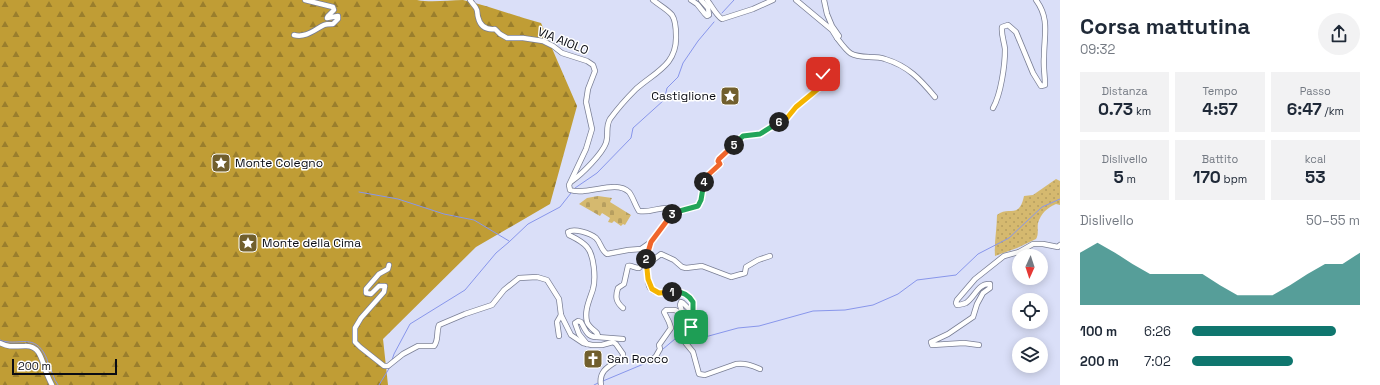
<!DOCTYPE html>
<html lang="it">
<meta charset="utf-8">
<style>
:root{--surface:#fff;--page:#f2f2f3;--text:#1f2937;--muted:#747a83;--accent:#0f766e}
body{margin:0;font-family:"Space Grotesk",sans-serif;background:var(--page);color:var(--text);height:100vh;display:flex;flex-direction:column;font-size:15px;white-space:nowrap}
*{box-sizing:border-box;margin:0}
p{font-size:13px;color:var(--muted)}
.icon{flex:none;width:22px;height:22px;fill:none;stroke:currentColor;stroke-width:2;stroke-linecap:round;stroke-linejoin:round}
.map{position:relative;flex:1;overflow:hidden}
.details{display:flex;flex-direction:column;background:var(--surface);width:320px}
.details>*{flex:none}
.needle{width:26px;rotate:183deg}
.tools{position:absolute;left:1012px;top:249px;display:grid;gap:8px}
.tools a{display:grid;place-items:center;width:36px;height:36px;border-radius:50%;background:var(--surface);box-shadow:0 2px 10px #0003;font-size:20px}
.scale{position:absolute;left:12px;bottom:10px;width:105px;box-sizing:border-box;padding-left:4px;border:2px solid #0a0c14;border-top:0;font-size:11px;line-height:14px;white-space:nowrap;color:#0a0c14;-webkit-text-stroke:3px #fff;paint-order:stroke}
.pin{position:absolute;display:grid;place-items:center;width:34px;height:34px;color:#fff;margin:-17px;border-radius:8px;box-shadow:0 2px 6px #0006}
.km{position:absolute;width:20px;height:20px;margin:-10px;border-radius:50%;background:#222;color:#fff;font-size:11px;line-height:20px;text-align:center}
.round{display:grid;place-items:center;flex:none;width:42px;height:42px;border-radius:21px;background:var(--page)}
.overview{display:flex;align-items:center;justify-content:space-between;height:68px;padding:0 20px}
h1{font-size:22px;font-weight:600;line-height:30px}
.metrics{display:grid;grid-template-columns:repeat(3,1fr);gap:6px;height:68px;padding:4px 20px}
.metrics div{display:grid;align-content:center;border-radius:0px;background:var(--page);text-align:center}
.metrics b{font-size:17px;font-weight:600}
.metrics small{font-size:11px;font-weight:400}
.metrics p{font-size:11px}
.chart{height:112px;padding:8px 20px}
.chart p{display:flex;justify-content:space-between}
.chart svg{width:100%;height:72px;margin-top:4px;fill:var(--accent);opacity:.7}
ul{padding:0 20px;list-style:none;font-size:13px}
li{display:grid;grid-template-columns:64px 48px 1fr;align-items:center;height:30px}
li i{height:10px;border-radius:5px;background:var(--accent)}
main{display:flex;flex:1;min-height:0}
.map>svg:first-child{display:block}
.grass{fill:url(#grass-dots)}
.forest{fill:url(#forest-firs)}
.cemetery{fill:url(#cemetery-stones)}
.lines{fill:none;stroke-linecap:round;stroke-linejoin:round}
.stream{stroke:#8896eb;stroke-width:1}
.minor-casing{stroke:#7a7f95;stroke-width:6}
.minor{stroke:#fff;stroke-width:4.5}
.split-1-casing{stroke:#fff;stroke-width:8}
.split-2-casing{stroke:#fff;stroke-width:8}
.split-3-casing{stroke:#fff;stroke-width:8}
.split-4-casing{stroke:#fff;stroke-width:8}
.split-5-casing{stroke:#fff;stroke-width:8}
.split-6-casing{stroke:#fff;stroke-width:8}
.split-7-casing{stroke:#fff;stroke-width:8}
.split-8-casing{stroke:#fff;stroke-width:8}
.split-1{stroke:#22a559;stroke-width:5}
.split-2{stroke:#f5b400;stroke-width:5}
.split-3{stroke:#f0652b;stroke-width:5}
.split-4{stroke:#22a559;stroke-width:5}
.split-5{stroke:#f0652b;stroke-width:5}
.split-6{stroke:#22a559;stroke-width:5}
.split-7{stroke:#f5b400;stroke-width:5}
.split-8{stroke:#f5b400;stroke-width:5}
.labels{text-anchor:middle;dominant-baseline:central;stroke-width:3;stroke-linejoin:round;paint-order:stroke}
.street-label{font-size:12px;fill:#0a0c14;stroke:#fff}
.poi-label{font-size:12px;fill:#0a0c14;stroke:#fff;text-anchor:start}
</style>
<main>
<div class="map">
<svg width="1060" height="385" viewBox="0 0 1060 385">
<defs>
<pattern id="grass-dots" width="8" height="8" patternUnits="userSpaceOnUse"><rect width="8" height="8" fill="#d5b96f"/><path d="M2 2h.1M6 6h.1" fill="none" stroke="#b69e5f" stroke-width="1.8" stroke-linecap="round"/></pattern>
<pattern id="forest-firs" width="22" height="20" patternUnits="userSpaceOnUse"><rect width="22" height="20" fill="#c09d35"/><path d="M5 1l3.5 6h-7zM16 11l3.5 6h-7z" fill="#9a7e2c"/></pattern>
<pattern id="cemetery-stones" width="16" height="16" patternUnits="userSpaceOnUse"><rect width="16" height="16" fill="#d5b96f"/><path d="M2 7V4a2 2 0 0 1 4 0v3zM10 15v-3a2 2 0 0 1 4 0v3z" fill="#b69e5f"/></pattern>
</defs>
<rect width="100%" height="100%" fill="#dadff8"/>
<!-- grass -->
<path class="grass" d="M1056,179L1060,181V205L1056,204C1047,208 1041,213 1038,223C1037,229 1039,234 1036,239L1017,248L995,256C994,243 997,228 997,215C1009,205 1019,220 1024,196L1033,195Z"/>
<!-- forest -->
<path class="forest" d="M0,0H417C432,3 448,0 463,0C489,6 515,16 541,23L577,106L550,204L476,247L383,339L388,385H0Z"/>
<!-- cemetery -->
<path class="cemetery" d="M598,196L612,198L610,202L631,215L625,225L623,224L621,226L614,221L612,223L608,222L610,218L602,213L600,216L579,204L587,198Z"/>
<g class="lines">
<!-- stream -->
<g class="stream">
<path d="M722,13L734,0"/>
<path d="M575,188L597,173L631,138L633,128L664,100L667,88L678,77L683,63L698,41L714,22"/>
<path d="M359,192L398,199L444,214L474,220L509,241"/>
<path d="M687,338L705,337L738,328L759,326L813,311L845,310L873,305L898,294L917,280L956,275L978,254L1009,238L1042,207L1060,199"/>
<path d="M0,340C17,347 32,333 44,353C46,357 48,360 48,365C53,371 53,379 58,385"/>
<path d="M663,349L675,339L684,338"/>
<path d="M392,360L394,354L410,324L465,290L496,253L509,242L528,224L560,207L571,193"/>
<path d="M603,381L646,363L651,359"/>
<path d="M379,385L390,367"/>
<path d="M594,385L598,383"/>
</g>
<!-- minor casing -->
<g class="minor-casing">
<g id="minor">
<path d="M470,0C472,3 474,5 476,8C478,11 477,14 478,17C480,26 486,30 495,29L500,34L507,38H523L543,41L553,46L562,53L587,61L593,65L595,71L588,89L586,102L592,129L586,149L569,185L570,190C587,196 616,179 629,192C633,197 635,205 639,211C650,213 659,207 668,208L673,213C667,223 657,231 652,242C647,251 646,260 639,268C635,268 631,265 628,266L624,284L618,288C615,297 616,302 623,308"/>
<path d="M691,0L697,4L705,14L707,16L709,15L708,8L701,0"/>
<path d="M707,0C712,6 716,15 722,19L753,9L773,0"/>
<path d="M796,0L832,30L837,38L839,36L832,26L827,14L824,0"/>
<path d="M294,35C306,38 314,30 324,25C326,24 330,24 333,24L338,19V16L327,18L328,16L334,10L333,7L305,0"/>
<path d="M837,38C849,54 850,56 869,57C875,57 880,57 885,59C908,66 920,79 935,97"/>
<path d="M993,108C1001,94 1005,65 1005,49C1004,41 1001,34 1002,27L1008,25L1016,32L1033,73L1041,86L1045,85C1045,75 1043,66 1044,57C1044,35 1050,19 1036,0"/>
<path d="M572,181C582,174 602,154 606,143C609,135 605,127 610,119C618,108 627,98 636,89C655,72 677,65 676,36C676,29 676,21 672,15C667,9 659,5 653,0"/>
<path d="M673,213L698,206L701,200L704,181L721,164L718,161L719,159L743,136L760,134L787,118L796,107L820,88L823,83V74"/>
<path d="M646,258C646,264 648,281 649,286C655,301 680,283 693,301L692,312L683,303L681,302L680,305L683,315L675,310H666L664,312L669,322L671,328L659,345L660,349L656,356L653,359"/>
<path d="M389,265L388,269L379,274L366,289V293L371,294L379,286H385L384,292L361,318L355,328V342L360,347L384,366H388L403,354L418,346H434C439,340 436,332 439,325L465,314L492,305L504,290L519,278L537,277L547,280L559,299L561,315L571,335L583,343L592,345H602L613,342L616,344L623,354V357C612,365 598,369 601,385"/>
<path d="M648,267L649,263L661,254L674,260L682,267L686,268L702,266L731,277L745,273L746,267L758,260L770,256"/>
<path d="M691,312C689,318 692,324 690,329C688,334 685,336 684,341L693,352L699,374L705,375L736,364C745,363 751,365 760,369"/>
<path d="M559,336L557,322L561,315"/>
<path d="M597,337L623,339"/>
<path d="M0,343C11,348 14,346 25,346C41,345 42,362 47,374C48,377 50,381 52,385"/>
<path d="M587,344L579,334L575,323L578,321L581,322C585,329 587,337 596,337L598,336L597,333C594,330 589,327 587,322C584,310 590,299 593,289C596,278 594,255 587,247C582,241 575,238 569,235L568,232C574,228 590,233 596,238C601,243 601,250 607,254L628,250L641,249L651,242"/>
<path d="M979,345L964,343L932,345L931,342L948,334L973,317L977,304L983,293L990,288V284C978,283 975,297 966,303C963,304 960,305 957,305L956,303L957,300L975,279L1004,256L1019,252L1033,244H1043L1058,247L1060,245"/>
</g>
</g>
<!-- minor -->
<use href="#minor" class="minor"/>
</g>
<g class="lines">
<!-- split-1 casing -->
<g class="split-1-casing">
<path id="split-1" d="M672,292C681,291 688,294 693,302V311L690,315L691,327"/>
</g>
<!-- split-2 casing -->
<g class="split-2-casing">
<path id="split-2" d="M646,259L648,279L652,289L659,293L672,292"/>
</g>
<!-- split-3 casing -->
<g class="split-3-casing">
<path id="split-3" d="M646,259L651,242L672,214"/>
</g>
<!-- split-4 casing -->
<g class="split-4-casing">
<path id="split-4" d="M672,214L676,212L698,206L701,200L704,182"/>
</g>
<!-- split-5 casing -->
<g class="split-5-casing">
<path id="split-5" d="M704,182L706,177L720,164L718,161L719,159L734,145"/>
</g>
<!-- split-6 casing -->
<g class="split-6-casing">
<path id="split-6" d="M734,145L743,136L760,134L779,122"/>
</g>
<!-- split-7 casing -->
<g class="split-7-casing">
<path id="split-7" d="M779,122L787,118L796,107L819,88"/>
</g>
<!-- split-8 casing -->
<g class="split-8-casing">
<path id="split-8" d="M819,88L823,83V74"/>
</g>
<!-- split-1 -->
<use href="#split-1" class="split-1"/>
<!-- split-2 -->
<use href="#split-2" class="split-2"/>
<!-- split-3 -->
<use href="#split-3" class="split-3"/>
<!-- split-4 -->
<use href="#split-4" class="split-4"/>
<!-- split-5 -->
<use href="#split-5" class="split-5"/>
<!-- split-6 -->
<use href="#split-6" class="split-6"/>
<!-- split-7 -->
<use href="#split-7" class="split-7"/>
<!-- split-8 -->
<use href="#split-8" class="split-8"/>
</g>
<!-- icons -->
<defs>
<g id="sight-square" transform="scale(1)"><rect x="-9" y="-9" width="18" height="18" rx="4" fill="#715f2d" stroke="#fff"/><path d="M0-6L1.8-2.2L6-1.7L2.9 1.2L3.7 5.4L0 3.3L-3.7 5.4L-2.9 1.2L-6-1.7L-1.8-2.2Z" fill="#fff"/></g>
<g id="church-square" transform="scale(1)"><rect x="-9" y="-9" width="18" height="18" rx="4" fill="#715f2d" stroke="#fff"/><path d="M-1.2-6h2.4v3.5h3.3v2.4h-3.3V6h-2.4V-.1h-3.3v-2.4h3.3Z" fill="#fff"/></g>
</defs>
<g fill-rule="evenodd">
<use href="#sight-square" x="730" y="96"/>
<use href="#sight-square" x="221" y="163"/>
<use href="#sight-square" x="248" y="243"/>
<use href="#church-square" x="593" y="359"/>
</g>
<g class="labels">
<!-- street labels -->
<g class="street-label">
<text transform="translate(563 41) rotate(22)">VIA AIOLO</text>
</g>
<!-- poi labels -->
<g class="poi-label">
<text x="716" y="96" text-anchor="end">Castiglione</text>
<text x="235" y="163">Monte Colegno</text>
<text x="262" y="243">Monte della Cima</text>
<text x="607" y="359">San Rocco</text>
</g>
</g>
</svg>
<div class="tools">
<a><svg class="needle" viewBox="-14 -14 28 28"><path d="M0-13l5 13h-10z" fill="#e53935"/><path d="M0 13l5-13h-10z" fill="#747a83"/></svg></a>
<a><svg class="icon" aria-label="locate" viewBox="0 0 24 24"><circle cx="12" cy="12" r="6"/><path d="M12 2v4M12 18v4M2 12h4M18 12h4"/></svg></a>
<a><svg class="icon" aria-label="layers" viewBox="0 0 24 24"><path d="M12 4l9 5-9 5-9-5zM3 14l9 5 9-5"/></svg></a>
</div>
<div class="scale">200 m</div>
<div class="pin" style="left:691px;top:327px;background:#1e9e55"><svg class="icon" aria-label="arrive" viewBox="0 0 24 24"><path d="M6 21V4h12l-3 4 3 4H6"/></svg></div>
<div class="pin" style="left:823px;top:74px;background:#d93025"><svg class="icon" aria-label="check" viewBox="0 0 24 24"><path d="M5 12l5 5 9-10"/></svg></div>
<b class="km" style="left:672px;top:292px">1</b>
<b class="km" style="left:646px;top:259px">2</b>
<b class="km" style="left:672px;top:214px">3</b>
<b class="km" style="left:704px;top:182px">4</b>
<b class="km" style="left:734px;top:145px">5</b>
<b class="km" style="left:779px;top:122px">6</b>
</div>
<section class="details">
<div class="overview"><div><h1>Corsa mattutina</h1><p>09:32</p></div><a class="round"><svg class="icon" aria-label="share" viewBox="0 0 24 24"><path d="M12 15V3M7 8l5-5 5 5M5 13v7h14v-7"/></svg></a></div>
<div class="metrics">
<div><p>Distanza</p><b>0.73<small> km</small></b></div>
<div><p>Tempo</p><b>4:57</b></div>
<div><p>Passo</p><b>6:47<small> /km</small></b></div>
</div>
<div class="metrics">
<div><p>Dislivello</p><b>5<small> m</small></b></div>
<div><p>Battito</p><b>170<small> bpm</small></b></div>
<div><p>kcal</p><b>53</b></div>
</div>
<div class="chart"><p><span>Dislivello</span>50–55 m</p>
<svg viewBox="0 0 160 44" preserveAspectRatio="none"><path d="M0 44V12L10 6L20 12L30 19L40 25L50 25L60 25L70 25L80 32L90 38L100 38L110 38L120 32L130 25L140 19L150 19L160 12V44z"/></svg>
</div>
<ul>
<li><b>100 m</b>6:26<i style="width:86%"></i></li>
<li><b>200 m</b>7:02<i style="width:60%"></i></li>
</ul>
</section>
</main>
